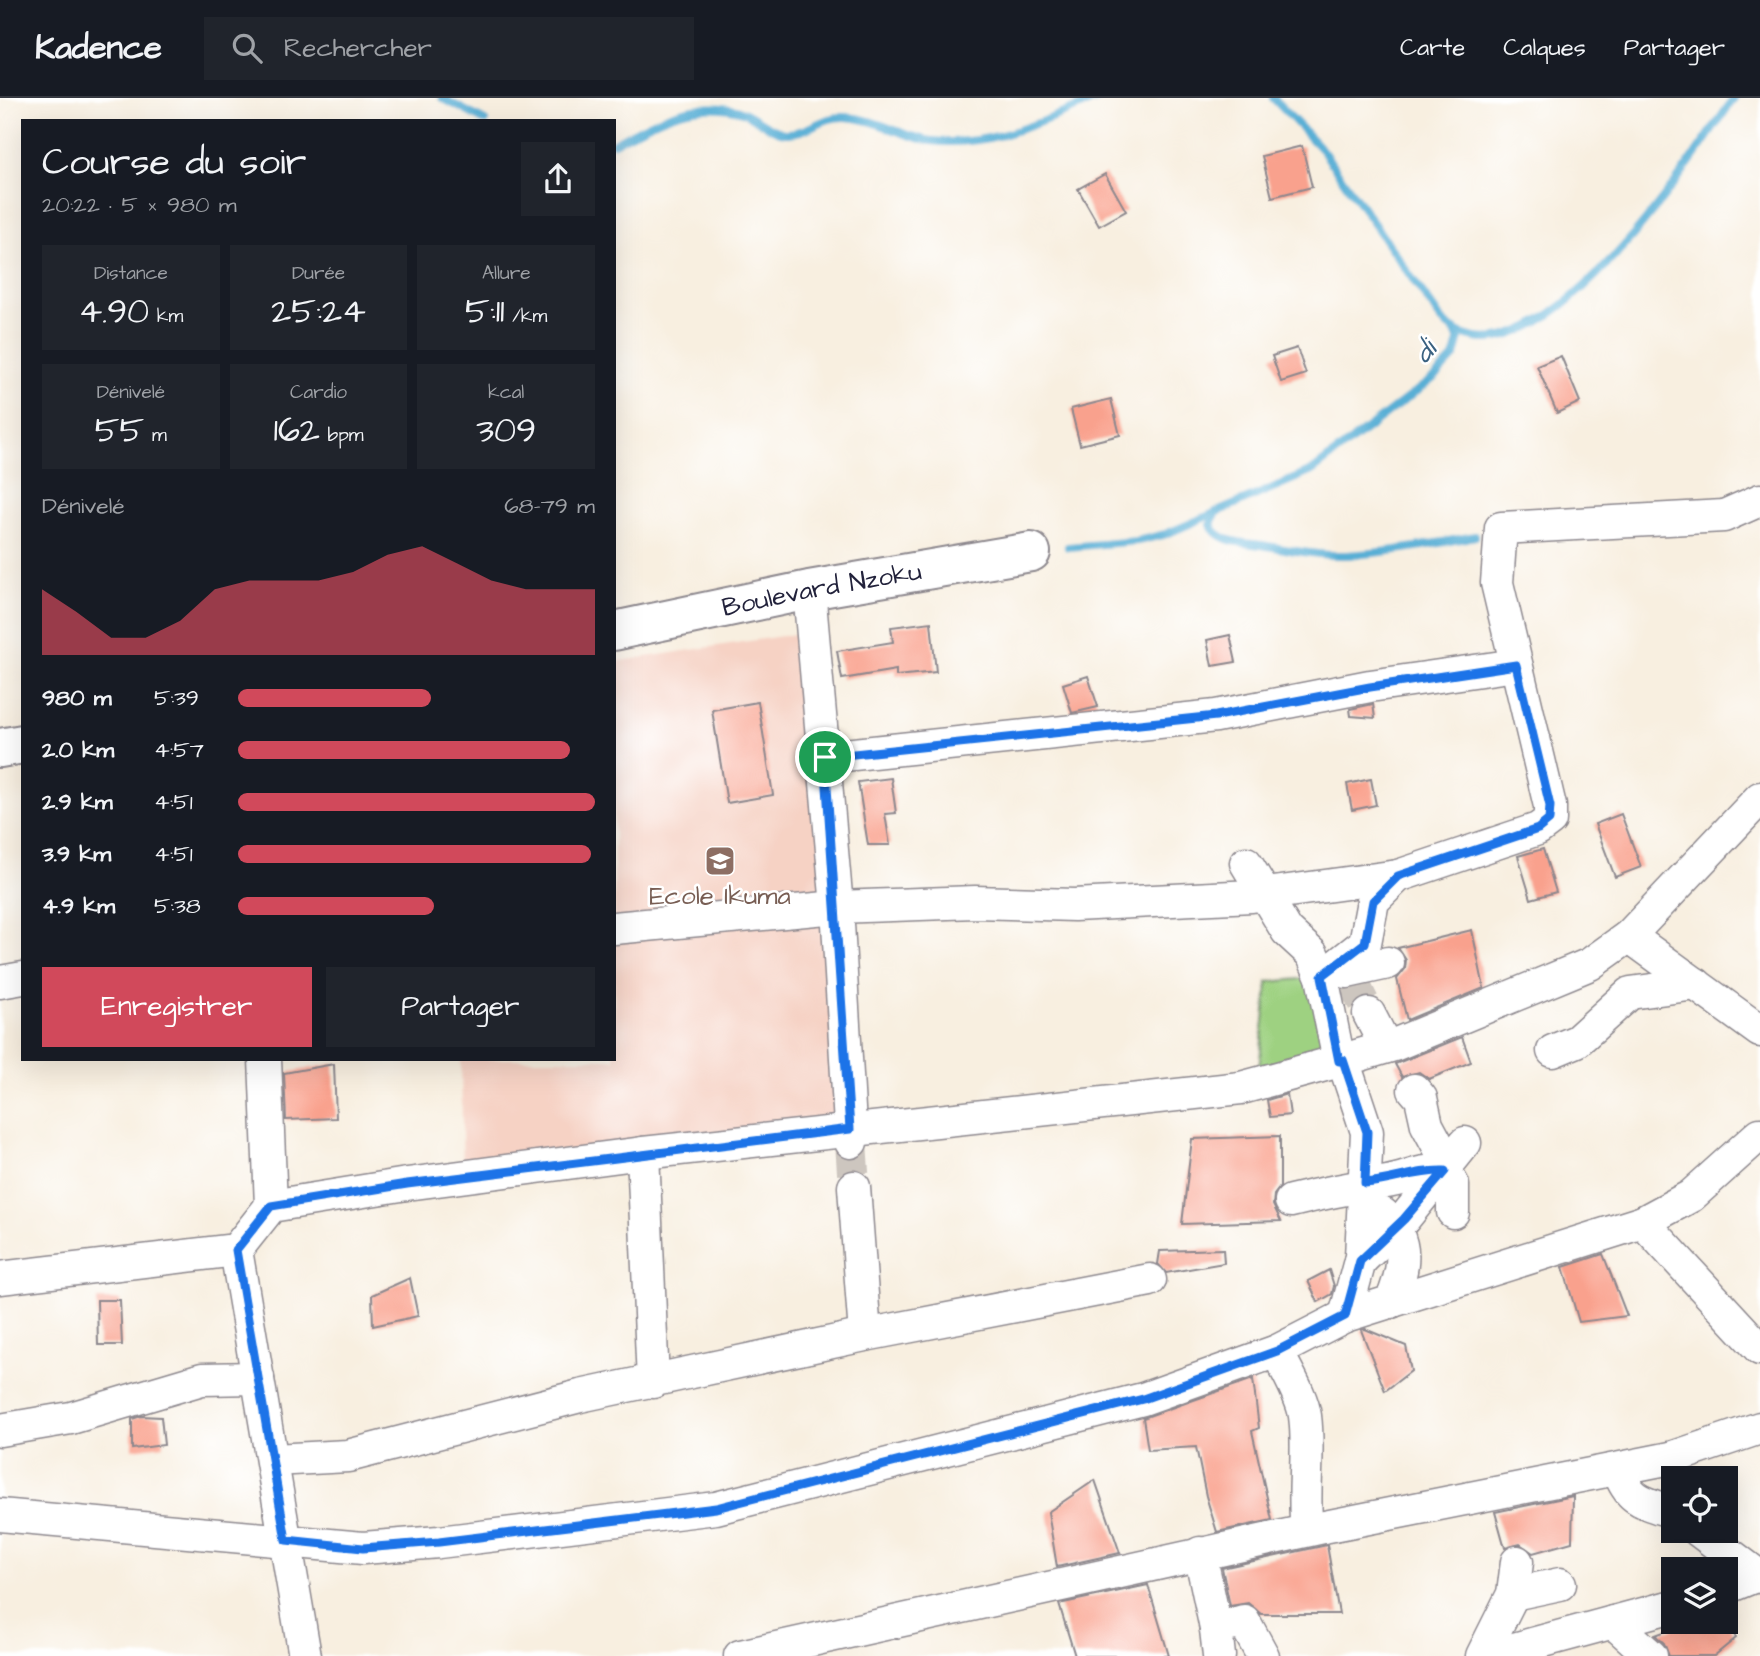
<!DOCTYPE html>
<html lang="fr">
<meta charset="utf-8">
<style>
:root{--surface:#171b24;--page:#20242c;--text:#f1f3f6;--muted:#9ea1a6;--line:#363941;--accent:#d1495b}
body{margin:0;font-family:"Architects Daughter",sans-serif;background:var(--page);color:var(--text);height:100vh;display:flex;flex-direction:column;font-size:26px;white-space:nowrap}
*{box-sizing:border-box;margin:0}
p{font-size:23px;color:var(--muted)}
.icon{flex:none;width:38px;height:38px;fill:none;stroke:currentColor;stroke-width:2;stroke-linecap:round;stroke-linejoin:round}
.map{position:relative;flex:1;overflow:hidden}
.sheet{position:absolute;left:21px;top:21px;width:595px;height:942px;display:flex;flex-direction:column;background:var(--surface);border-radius:0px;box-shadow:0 7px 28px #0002}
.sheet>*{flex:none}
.buttons{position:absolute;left:1661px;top:1368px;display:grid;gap:14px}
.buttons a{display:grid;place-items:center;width:77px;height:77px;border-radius:0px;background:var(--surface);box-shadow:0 7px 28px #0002;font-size:35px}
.pin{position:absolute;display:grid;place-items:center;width:60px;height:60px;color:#fff;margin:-30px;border:4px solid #fff;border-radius:50%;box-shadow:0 2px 7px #0007}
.round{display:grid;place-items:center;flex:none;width:74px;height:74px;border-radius:0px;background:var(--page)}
.headline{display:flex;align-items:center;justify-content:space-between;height:119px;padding:0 21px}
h1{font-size:38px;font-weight:600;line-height:52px}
.figures{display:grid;grid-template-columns:repeat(3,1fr);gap:10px;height:119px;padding:7px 21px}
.figures div{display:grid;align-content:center;border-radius:0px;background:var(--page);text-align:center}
.figures b{font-size:35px;font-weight:600}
.figures small{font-size:19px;font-weight:400}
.figures p{font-size:19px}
.chart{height:196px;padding:14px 21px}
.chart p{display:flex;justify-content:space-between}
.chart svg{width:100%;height:126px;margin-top:7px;fill:var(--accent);opacity:.7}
.cta{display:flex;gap:14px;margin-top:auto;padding:14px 21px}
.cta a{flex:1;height:80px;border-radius:0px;background:var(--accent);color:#fff;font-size:28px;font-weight:600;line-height:80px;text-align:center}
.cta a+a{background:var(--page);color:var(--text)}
ul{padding:0 21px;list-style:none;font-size:23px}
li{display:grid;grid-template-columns:112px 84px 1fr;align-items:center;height:52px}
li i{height:18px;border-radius:9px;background:var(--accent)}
header{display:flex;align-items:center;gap:42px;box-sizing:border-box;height:98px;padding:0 35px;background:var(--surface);border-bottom:2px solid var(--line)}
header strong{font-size:33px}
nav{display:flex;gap:38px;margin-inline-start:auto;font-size:24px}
.search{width:490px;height:63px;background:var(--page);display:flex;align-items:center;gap:18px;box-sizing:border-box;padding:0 24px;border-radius:0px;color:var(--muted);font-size:26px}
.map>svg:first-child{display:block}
.built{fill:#f6d2c4}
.green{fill:#9ed181;stroke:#607a5e;stroke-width:2}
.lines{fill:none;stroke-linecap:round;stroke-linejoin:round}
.stream{stroke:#58afd5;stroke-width:8}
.building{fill:#f9a18d}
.street-tunnel{stroke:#cdc6bf;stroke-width:32;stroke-dasharray:32 16;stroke-linecap:butt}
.street-casing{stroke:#8d888e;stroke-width:35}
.secondary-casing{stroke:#8d888e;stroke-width:42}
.street{stroke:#fff;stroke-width:32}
.secondary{stroke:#fff;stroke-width:38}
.route-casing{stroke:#fff;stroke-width:14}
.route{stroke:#1a73e8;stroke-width:9}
.labels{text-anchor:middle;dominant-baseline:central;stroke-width:5;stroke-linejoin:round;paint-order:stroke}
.street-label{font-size:26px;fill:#22223b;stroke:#fff}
.education-label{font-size:26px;fill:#785e54;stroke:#fff}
.water-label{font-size:28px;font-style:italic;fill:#3a6180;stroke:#fff}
</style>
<header>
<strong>Kadence</strong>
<div class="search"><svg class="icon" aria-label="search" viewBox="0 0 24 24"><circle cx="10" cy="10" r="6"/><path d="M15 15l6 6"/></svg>Rechercher</div>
<nav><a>Carte</a><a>Calques</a><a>Partager</a></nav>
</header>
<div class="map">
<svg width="1760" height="1558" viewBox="0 0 1760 1558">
<rect width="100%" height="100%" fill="#fff"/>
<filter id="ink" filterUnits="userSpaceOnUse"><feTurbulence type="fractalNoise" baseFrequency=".0143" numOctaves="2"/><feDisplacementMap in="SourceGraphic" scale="14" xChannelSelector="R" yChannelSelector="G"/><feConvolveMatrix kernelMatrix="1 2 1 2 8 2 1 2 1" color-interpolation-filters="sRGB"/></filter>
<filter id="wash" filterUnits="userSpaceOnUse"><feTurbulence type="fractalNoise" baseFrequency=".00686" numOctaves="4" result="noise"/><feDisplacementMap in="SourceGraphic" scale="28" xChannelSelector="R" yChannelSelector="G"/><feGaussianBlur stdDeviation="1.57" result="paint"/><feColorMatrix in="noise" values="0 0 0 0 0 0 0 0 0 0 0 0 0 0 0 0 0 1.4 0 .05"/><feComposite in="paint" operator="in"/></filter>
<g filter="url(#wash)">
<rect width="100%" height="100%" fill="#f8efe0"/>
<!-- built -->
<path class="built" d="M808,534L846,1035L463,1083L461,961H614V564Z"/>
<!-- green -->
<path class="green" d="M1322,879L1339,963L1258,981L1268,884Z"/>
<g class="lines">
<!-- stream -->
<g class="stream">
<path d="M442,0L485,23"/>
<path d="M1273,0L1323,53L1442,223C1534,308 1691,63 1734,0"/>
<path d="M614,45C655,21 695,0 743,14C757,20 770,33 785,35C808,36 821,18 845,19C875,20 903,39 932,43C992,50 1046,21 1100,0"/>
<path d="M1216,414L1211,426C1217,445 1246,445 1262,447C1290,452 1319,458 1347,457C1390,455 1433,446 1475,438"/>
<path d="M1068,449L1137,443L1166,436L1312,373L1435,279L1455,258L1459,243L1456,236"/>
</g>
</g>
<g id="blocks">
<!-- building -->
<g class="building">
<path d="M1302,48L1312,89L1272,99L1262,58Z"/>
<path d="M1105,76L1126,113L1099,128L1078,91Z"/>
<path d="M1297,250L1306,276L1281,284L1272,258Z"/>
<path d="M1561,258L1580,304L1557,315L1537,268Z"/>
<path d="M1111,301L1120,337L1080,347L1071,311Z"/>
<path d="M931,524L936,574L896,578V572L842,581L837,553L893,544L891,529Z"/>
<path d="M1230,537L1236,564L1212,568L1207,542Z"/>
<path d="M1088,578L1098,609L1072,615L1063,586Z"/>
<path d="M758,604L773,697L727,705L712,612Z"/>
<path d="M1373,606L1375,620L1351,618L1350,611Z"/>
<path d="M891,680L896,715L885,716L890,747H868L858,684Z"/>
<path d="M1371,681L1376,707L1352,712L1347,686Z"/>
<path d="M1621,716L1641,769L1615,779L1595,726Z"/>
<path d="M1543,751L1556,794L1531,801L1518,758Z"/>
<path d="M1472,832L1484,890L1407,922L1397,881L1405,871L1406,862L1398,850Z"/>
<path d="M1462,939L1471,964L1429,981L1419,974L1402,979L1395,966Z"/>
<path d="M334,966L336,1020L286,1022L284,975Z"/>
<path d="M1287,996L1290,1017L1270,1019L1267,1002Z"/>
<path d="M1280,1038V1089L1274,1097L1273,1107L1281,1123L1182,1126L1192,1041Z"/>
<path d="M1223,1151L1224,1165L1166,1175L1158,1166L1160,1153Z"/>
<path d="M1603,1156L1627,1218L1579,1224L1563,1169Z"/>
<path d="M1329,1172L1334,1188L1332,1196L1318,1204L1308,1183Z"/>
<path d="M410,1180L418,1218L373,1228L372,1197Z"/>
<path d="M97,1202H120L122,1247H98Z"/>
<path d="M1365,1231L1406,1248L1411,1273L1385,1293L1361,1232Z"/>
<path d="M1253,1281L1259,1330L1252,1333L1272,1422L1217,1434L1206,1398L1196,1349L1148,1352L1143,1320Z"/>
<path d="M141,1318L161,1319L164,1347L132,1351V1321Z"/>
<path d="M1095,1382L1120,1455L1057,1469L1048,1414Z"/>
<path d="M1573,1398L1572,1444L1533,1455L1520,1446L1505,1450L1495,1414Z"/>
<path d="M1327,1447L1339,1516H1261L1248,1505L1230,1508L1222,1470Z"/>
<path d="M1148,1487L1169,1558H1075L1059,1506Z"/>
<path d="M1691,1524H1727L1736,1540L1714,1558H1669L1664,1545L1655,1537Z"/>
</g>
</g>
</g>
<g filter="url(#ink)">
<use href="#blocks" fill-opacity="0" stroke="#8d888e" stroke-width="2"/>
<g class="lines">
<!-- street-tunnel -->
<g class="street-tunnel">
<path d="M1349,876L1369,916"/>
<path d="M851,1044L854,1089"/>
</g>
<!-- street casing -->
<g class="street-casing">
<g id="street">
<path d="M809,492L837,809L851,1044"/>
<path d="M825,659L1216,618L1370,588L1516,567"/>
<path d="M1246,765L1287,833L1312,856L1322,879L1339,963"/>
<path d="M614,830L837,809L975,804L1074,807L1252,798L1398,778L1538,731L1550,722V708L1497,485L1501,430L1724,418L1760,402"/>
<path d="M1629,838L1760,933"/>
<path d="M1347,874L1388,865"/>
<path d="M1322,879L1365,845L1373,803L1398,778"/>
<path d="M0,884L23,880"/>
<path d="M1369,916L1386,949"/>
<path d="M1553,953L1577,943L1630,895L1696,886"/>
<path d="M265,961L271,1108"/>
<path d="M1343,962L1367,1034L1361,1159L1345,1218"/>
<path d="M1414,992L1421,1000L1427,1027L1448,1066"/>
<path d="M643,1055L653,1284"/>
<path d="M854,1089L865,1237"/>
<path d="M1291,1103C1323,1095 1355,1089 1387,1084C1411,1080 1416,1072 1445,1073L1453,1087V1114"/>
<path d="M1383,1116C1410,1143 1405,1171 1391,1204"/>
<path d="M1643,1124L1760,1251"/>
<path d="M236,1152L305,1558"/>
<path d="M1360,1163L1404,1121L1465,1045"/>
<path d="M0,1180L236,1152L271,1108L407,1086L643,1055L1241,990L1343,962L1394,947L1590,866L1629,838L1760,700"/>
<path d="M1277,1253C1286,1273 1302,1297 1305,1318C1310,1356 1302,1394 1307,1432"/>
<path d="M0,1332L71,1320L202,1281L258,1280"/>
<path d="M273,1362L348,1358L580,1298L865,1237L1150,1182"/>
<path d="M1618,1371C1629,1403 1642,1404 1673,1414"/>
<path d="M0,1417L363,1450L439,1444L716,1410L1143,1301L1277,1253L1345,1218L1643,1124L1691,1098L1760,1036"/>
<path d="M1699,1433L1760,1479"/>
<path d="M1200,1455L1216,1531"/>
<path d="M1726,1490L1760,1476"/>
<path d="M1513,1496L1560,1486"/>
<path d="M1613,1524L1651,1558"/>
<path d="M740,1558L1324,1429L1671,1360L1760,1330"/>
<path d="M1219,1558L1216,1531L1244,1523L1263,1558"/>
<path d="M1482,1558L1513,1496L1517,1464"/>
<path d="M1488,1558L1673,1508"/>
</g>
</g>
<!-- secondary casing -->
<g class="secondary-casing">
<g id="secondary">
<path id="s1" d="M614,533L809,492L1031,454"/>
<path d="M0,650L23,646"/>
</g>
</g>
<!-- street -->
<use href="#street" class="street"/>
<!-- secondary -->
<use href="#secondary" class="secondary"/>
</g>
</g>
<g class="lines" filter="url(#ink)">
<!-- route casing -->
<g class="route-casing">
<path id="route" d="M1516,567L1550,708L1549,722L1538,731L1398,778L1373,803L1365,845L1322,878L1339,963L1343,962L1367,1034L1365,1085C1394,1083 1416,1072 1445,1073L1404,1121L1360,1163L1345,1218L1277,1253L1143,1301L716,1410L439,1444L363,1450L286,1442L236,1152L271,1108L407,1086L850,1031L825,659L1216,618L1370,589Z"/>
</g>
<!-- route -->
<use href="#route" class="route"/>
</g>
<!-- icons -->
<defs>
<g id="school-square" transform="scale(1.575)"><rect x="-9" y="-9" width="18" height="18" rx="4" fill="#8d6e63" stroke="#fff"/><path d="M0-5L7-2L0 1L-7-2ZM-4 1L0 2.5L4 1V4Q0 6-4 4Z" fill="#fff"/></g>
</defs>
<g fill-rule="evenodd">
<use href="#school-square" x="720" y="763"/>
</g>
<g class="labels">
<!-- street labels -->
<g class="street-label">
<text stroke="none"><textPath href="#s1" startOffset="212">Boulevard Nzoku</textPath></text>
</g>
<!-- education labels -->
<g class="education-label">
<text x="720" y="798">Ecole Ikuma</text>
</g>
<!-- water labels -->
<g class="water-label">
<text transform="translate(1425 254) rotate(-49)">di</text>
</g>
</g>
</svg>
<div class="buttons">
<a><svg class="icon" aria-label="locate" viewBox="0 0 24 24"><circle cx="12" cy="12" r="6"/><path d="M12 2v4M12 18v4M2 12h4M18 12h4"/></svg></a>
<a><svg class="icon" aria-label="layers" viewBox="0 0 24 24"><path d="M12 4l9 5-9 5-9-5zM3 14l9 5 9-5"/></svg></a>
</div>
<div class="pin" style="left:825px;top:659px;background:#1e9e55"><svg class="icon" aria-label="arrive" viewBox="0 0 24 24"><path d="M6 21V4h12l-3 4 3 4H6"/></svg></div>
<section class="sheet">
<div class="headline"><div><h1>Course du soir</h1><p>20:22 · 5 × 980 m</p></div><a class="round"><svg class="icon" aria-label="share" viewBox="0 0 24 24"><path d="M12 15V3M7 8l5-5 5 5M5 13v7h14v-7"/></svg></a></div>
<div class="figures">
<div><p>Distance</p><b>4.90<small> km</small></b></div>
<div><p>Durée</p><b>25:24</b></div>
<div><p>Allure</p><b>5:11<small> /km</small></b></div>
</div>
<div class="figures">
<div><p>Dénivelé</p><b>55<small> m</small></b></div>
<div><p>Cardio</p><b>162<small> bpm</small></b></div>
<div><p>kcal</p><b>309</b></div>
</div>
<div class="chart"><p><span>Dénivelé</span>68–79 m</p>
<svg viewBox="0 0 160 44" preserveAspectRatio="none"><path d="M0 44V21L10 29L20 38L30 38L40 32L50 21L60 18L70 18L80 18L90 15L100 9L110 6L120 12L130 18L140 21L150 21L160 21V44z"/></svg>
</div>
<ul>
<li><b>980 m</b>5:39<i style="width:54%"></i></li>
<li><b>2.0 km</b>4:57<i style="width:93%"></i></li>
<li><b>2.9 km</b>4:51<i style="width:100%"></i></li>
<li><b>3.9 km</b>4:51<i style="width:99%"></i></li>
<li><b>4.9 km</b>5:38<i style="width:55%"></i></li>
</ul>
<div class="cta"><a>Enregistrer</a><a>Partager</a></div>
</section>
</div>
